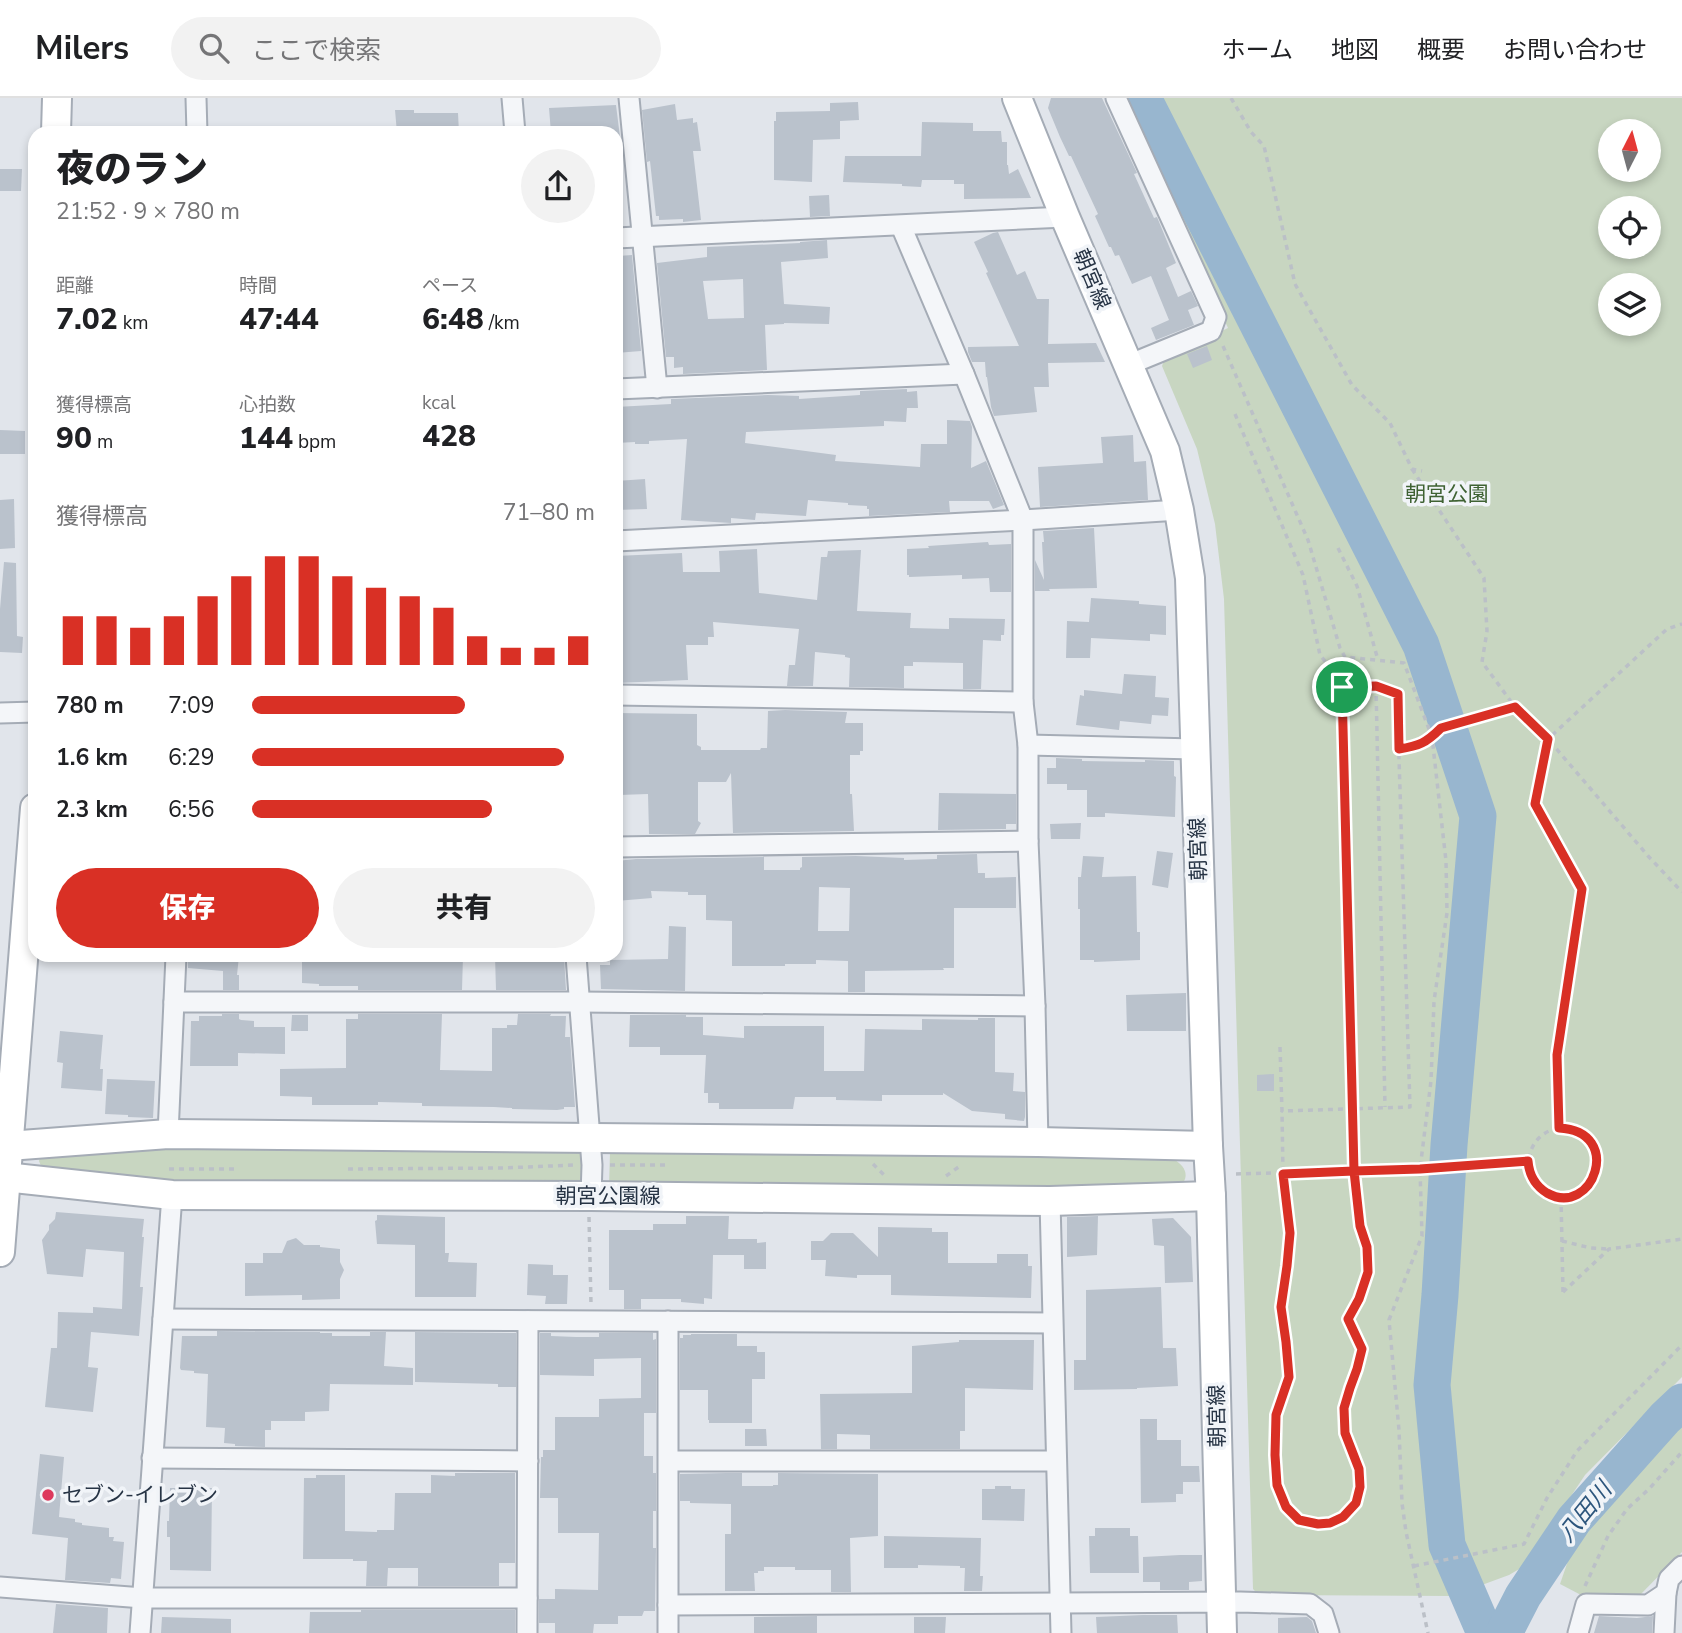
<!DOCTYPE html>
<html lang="ja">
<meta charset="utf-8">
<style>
:root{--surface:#fff;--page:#f2f2f2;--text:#202124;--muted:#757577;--line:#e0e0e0;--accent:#d93025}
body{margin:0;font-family:"Nunito Sans","Noto Sans JP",sans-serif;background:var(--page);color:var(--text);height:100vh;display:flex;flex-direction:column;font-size:26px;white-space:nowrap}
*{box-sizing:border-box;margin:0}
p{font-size:23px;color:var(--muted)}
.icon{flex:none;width:38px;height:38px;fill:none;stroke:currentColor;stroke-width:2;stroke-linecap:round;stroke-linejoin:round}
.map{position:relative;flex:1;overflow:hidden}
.panel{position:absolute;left:28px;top:28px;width:595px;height:836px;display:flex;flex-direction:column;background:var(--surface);border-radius:21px;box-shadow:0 4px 10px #0003}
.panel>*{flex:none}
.needle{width:46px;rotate:6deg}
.fabs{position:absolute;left:1598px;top:21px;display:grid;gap:14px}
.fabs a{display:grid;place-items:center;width:63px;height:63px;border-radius:50%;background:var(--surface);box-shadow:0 4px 10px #0003;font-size:35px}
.pin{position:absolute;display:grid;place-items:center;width:60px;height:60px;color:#fff;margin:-30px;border:4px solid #fff;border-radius:50%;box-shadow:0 2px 7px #0007}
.round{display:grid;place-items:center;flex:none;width:74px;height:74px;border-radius:37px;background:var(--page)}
.headline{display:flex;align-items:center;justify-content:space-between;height:119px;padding:0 28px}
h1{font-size:38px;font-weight:800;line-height:52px}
.stats{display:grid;grid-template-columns:repeat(3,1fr);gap:10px;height:119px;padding:7px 28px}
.stats div{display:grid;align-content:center}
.stats b{font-size:30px;font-weight:800}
.stats small{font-size:19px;font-weight:400}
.stats p{font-size:19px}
.chart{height:196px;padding:14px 28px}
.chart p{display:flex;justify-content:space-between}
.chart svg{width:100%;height:126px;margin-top:7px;stroke:var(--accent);stroke-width:6}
.cta{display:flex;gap:14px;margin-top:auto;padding:14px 28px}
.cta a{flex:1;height:80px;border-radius:42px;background:var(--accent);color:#fff;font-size:28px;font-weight:800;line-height:80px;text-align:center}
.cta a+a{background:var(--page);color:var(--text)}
ul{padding:0 28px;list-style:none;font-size:23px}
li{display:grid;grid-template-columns:112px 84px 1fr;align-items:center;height:52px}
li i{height:18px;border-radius:9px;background:var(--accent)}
header{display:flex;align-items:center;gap:42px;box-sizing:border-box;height:98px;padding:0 35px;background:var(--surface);border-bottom:2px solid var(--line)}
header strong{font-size:33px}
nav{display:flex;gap:38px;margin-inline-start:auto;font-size:24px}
.search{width:490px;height:63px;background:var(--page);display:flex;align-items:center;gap:18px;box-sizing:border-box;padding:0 24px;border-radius:38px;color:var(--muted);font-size:26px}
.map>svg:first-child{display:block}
.green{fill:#c8d6c1;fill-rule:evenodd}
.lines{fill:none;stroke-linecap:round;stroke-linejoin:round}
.river{stroke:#98b6cf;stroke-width:37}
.building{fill:#bac2cc;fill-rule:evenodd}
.street-casing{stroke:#a5acb6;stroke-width:23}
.secondary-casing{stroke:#a5acb6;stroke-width:32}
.path{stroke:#bbc0c7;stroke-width:3.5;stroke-dasharray:5 5;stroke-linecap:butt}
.street{stroke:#f4f6f9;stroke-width:19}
.secondary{stroke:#fff;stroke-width:28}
.route-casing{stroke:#fff;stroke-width:14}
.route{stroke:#d93025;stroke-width:9}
.poi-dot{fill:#dd395c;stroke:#f1f4f8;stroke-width:2.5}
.labels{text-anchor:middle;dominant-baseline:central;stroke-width:7;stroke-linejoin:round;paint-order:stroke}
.street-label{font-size:21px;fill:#273445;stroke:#f1f4f8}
.park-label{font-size:21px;fill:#3f6233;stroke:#f1f4f8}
.poi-label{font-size:21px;fill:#273445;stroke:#f1f4f8;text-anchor:start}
.water-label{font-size:23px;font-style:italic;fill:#2d567d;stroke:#f1f4f8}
</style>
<header>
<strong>Milers</strong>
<div class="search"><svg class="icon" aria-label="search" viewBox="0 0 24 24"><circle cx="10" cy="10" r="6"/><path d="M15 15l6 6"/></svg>ここで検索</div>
<nav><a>ホーム</a><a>地図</a><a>概要</a><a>お問い合わせ</a></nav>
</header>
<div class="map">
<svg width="1682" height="1535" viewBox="0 0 1682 1535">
<rect width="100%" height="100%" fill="#e1e5eb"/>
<!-- green -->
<g class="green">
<path d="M1124,0H1682V1279L1585,1377L1563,1410L1533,1463L1509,1477L1452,1498L1259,1497L1253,1491L1224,501L1215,426L1197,351L1162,268L1165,260L1228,230ZM1610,33H1648V72H1610ZM1610,110H1648V149H1610ZM1610,187H1648V226H1610Z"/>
<path d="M170,1046L584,1051L589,1086L199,1090L49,1072L41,1068L39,1063L41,1057Z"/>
<path d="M617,1050L1172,1060C1187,1069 1191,1079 1177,1092L609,1087L610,1056L612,1053Z"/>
<path d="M1682,1323V1454L1640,1497H1581L1560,1486L1571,1454L1597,1413L1628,1376Z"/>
</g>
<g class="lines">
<!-- river -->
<g class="river">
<path d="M1143,0L1421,547L1478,718L1449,1047L1440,1197L1432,1287L1447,1447L1485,1535"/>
<path d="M1504,1535L1523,1498L1574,1422L1665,1320L1682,1304"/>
</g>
</g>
<!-- building -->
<g class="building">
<path d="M1051,0H1102L1137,75L1134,76L1154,120L1157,119L1176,165L1166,170L1178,199L1191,193L1198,208L1188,212L1194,227L1156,242L1151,230L1169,222L1151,178L1132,186L1119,157L1115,158L1111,149H1109L1095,118L1098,116L1071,58H1069L1060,39L1048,10Z"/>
<path d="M858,4L859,22L840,23V41L813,42L812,84L774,82V23H776V14L830,13V5Z"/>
<path d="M675,6L677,22L693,20V25L697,24L701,53H693L701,122L683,124V121L659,122V118H656L650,63L647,64L642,12Z"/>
<path d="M616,7L620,39H616V35H551L549,10Z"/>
<path d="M395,12H414V15H458L459,35H397Z"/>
<path d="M922,24L973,25V33H1001L1002,44H1007V67H1008L1009,76L1018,71L1031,100L964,101V86H954V82H922L921,89L902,88V86L843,84L845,58H921Z"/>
<path d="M0,71H22L21,93H0Z"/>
<path d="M829,97L830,118L810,119L809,98Z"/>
<path d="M998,134L1017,177L1025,173L1037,201H1049L1048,246L1096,245L1105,264L1048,265L1049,289H1034L1037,314L994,318L991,309L987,279H986L985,264H972L968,254V249L1019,248L986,175L988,174L974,144L993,135Z"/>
<path d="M827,142L828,160L781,164L784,206L830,209L829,226L784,225V226L765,227L767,272L683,276V269L674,270V259H666L657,165L707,159V149L800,145V144ZM743,181L744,220L708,221L703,183Z"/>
<path d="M632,157L641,253L616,255V231H623L619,179L616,180V161H618V158Z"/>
<path d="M1207,248L1212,262L1193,270L1187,256Z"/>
<path d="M907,291V294L917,293L918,310H907L906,324L884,323V328L746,334L745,345L836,357L835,363L920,369L921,346H947V322L970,323L972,329L971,370L986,363L1004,407L993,411L989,403H949L950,414L869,418V411H867V408L848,407V405L808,402L806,418L756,415L755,422L731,420V425L681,422L687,341L649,343V346H635V344L616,345V309L671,306V301L768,297L799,298V301L860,297V293Z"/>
<path d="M0,332L25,333V356H0Z"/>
<path d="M1133,337L1134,364L1146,363L1148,402L1040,409L1038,369L1103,365L1101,339Z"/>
<path d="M645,381L647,411L616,412V383Z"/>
<path d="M14,401L15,450L0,451V402Z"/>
<path d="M1094,430L1097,490L1049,491L1050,493H1035V462L1044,482L1042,444H1044L1043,433Z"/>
<path d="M988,444L989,447L1011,446V494H990L989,480L962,481V477L909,479V477H907V451L929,450L928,448Z"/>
<path d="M757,451L759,495L817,502L821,459H827L828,453L861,452L857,513L911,515L910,530L949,531V520L1005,521L1004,537H1001V543L983,542L981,591H963V565L913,564V568H904V590L849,589L850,560L845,559V557L815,554L813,588H787L789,567H795L799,531L713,524L714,539H708V547H686L688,582L616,585V458L682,455L683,474H720L719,453Z"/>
<path d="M4,464L16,465L17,538L23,539L22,555L0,554V511Z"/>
<path d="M1091,500L1139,503V506L1166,508V537L1150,536V543L1091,540L1090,560H1066L1067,523L1089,524Z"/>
<path d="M1124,576L1156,578L1155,599L1169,600L1168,618L1152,617L1151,626L1120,623L1119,632L1076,627L1080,597L1084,598V592L1122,596Z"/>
<path d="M785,612L847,614L845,625H863V653H860V657H850V696H852L854,733L733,735L731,675L726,684H698V723L701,725L695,736H649L648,696L619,697V695H616V615L697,616V647L701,649V652H760L761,650H767L768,613Z"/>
<path d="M1056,660L1082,661V663L1145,664V662L1174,663V678L1176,679L1175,719L1105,715V719H1087V692H1067V686H1047V670H1056Z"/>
<path d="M939,695L1016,696V726H1006V731L938,732Z"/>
<path d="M1081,725L1080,741H1051L1050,726Z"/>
<path d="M1157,753L1173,755L1168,790L1152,787Z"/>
<path d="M977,756L978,775H985V780L1016,779V810H954V870H943L944,872L865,873V894H848V863L816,862V866H785V868H732V823L706,822V797H688V794L651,793L652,800L616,803V763L636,761L764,759V772H800V770L802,769V759L856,758L904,760V762L937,761V757ZM819,789L850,790L849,833H818Z"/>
<path d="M1083,758L1104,759L1102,779L1136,778L1137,834H1140V862L1094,864V862H1080V811H1078V779H1081Z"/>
<path d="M669,828L686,829L685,893L601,891L600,867H610V862L668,861Z"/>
<path d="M188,858H239L237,877H239V892H223V873L188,870Z"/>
<path d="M363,858H463L462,892H358V888H319V886L302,885V863L334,864V861L363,860Z"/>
<path d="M495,858H564L566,892H496Z"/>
<path d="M1186,895V933H1127L1126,897Z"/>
<path d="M222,916H239V921L241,922L254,923V929H285V956L238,955V968H190L191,923H199V918H222Z"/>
<path d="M358,916H442L440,972L492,973V930H507V927H517L518,916H551L550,918H566L565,939H570L575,1009H564V1011L557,1012L512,1011V1010L494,1009L422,1008V1005L378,1004V1007H312V999L280,998V971L346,970V921H358Z"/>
<path d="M292,917H308V933H291Z"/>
<path d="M630,917H686V919H703V937L744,940V928H824V973H864L865,931L922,932V921L978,922V920H995V974L1014,975L1013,993L1025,994V1019L1024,1023L1005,1021V1016L972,1013L943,995V997H882V1003L836,1002V999H795L793,1011H719V1005H708V995H704L706,957H660V949H629Z"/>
<path d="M60,933L103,937L100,971H103L102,993L61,990L63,965L57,964Z"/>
<path d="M1274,976V993H1257V977Z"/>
<path d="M107,981L155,983L153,1020L128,1019V1017L105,1016Z"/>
<path d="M56,1114L144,1121L142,1139H144L140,1189H143L139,1238L91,1234L88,1269L98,1270L93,1314L45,1309L51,1250H57L58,1214L93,1215V1209L122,1211L124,1154L86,1151L83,1179L47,1176L42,1142L49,1132V1127L55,1121Z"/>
<path d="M377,1117L445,1119V1155H449L448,1164L477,1165L476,1199H415V1147L377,1146L375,1123L377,1122Z"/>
<path d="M686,1118H729L728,1141H757V1145L766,1144V1171H744V1157H713L712,1201L704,1200V1206L681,1204V1201H641V1211H624V1192H609V1132H653V1126H686Z"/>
<path d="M1098,1118L1097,1157L1067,1159V1119Z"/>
<path d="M1173,1120L1191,1139L1193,1184L1165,1185L1164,1148L1154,1147L1152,1121Z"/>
<path d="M878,1129L932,1130V1134H948V1165H997V1156H1028V1168H1032L1031,1200L891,1197V1177H857V1180L825,1178L826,1162H811V1143H823L831,1135H853L878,1159Z"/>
<path d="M296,1140L304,1147H320V1149L340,1151V1164L344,1172L340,1181V1201L302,1202V1197L245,1198V1165H263V1155H282L287,1143Z"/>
<path d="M528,1166L553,1167V1177H568L567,1206H545L546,1198L527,1197Z"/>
<path d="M1161,1189L1163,1250H1176L1178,1288L1137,1290V1291L1074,1292V1262H1086V1192Z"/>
<path d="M217,1233L320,1234V1235H332V1238H370V1234H386L384,1268L413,1270V1287L330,1286L329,1313L305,1314V1323H271V1332H265V1349L235,1348V1346L224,1345L225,1330L206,1329L208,1276L194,1275V1273L181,1272L180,1270L182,1238H217Z"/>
<path d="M415,1234L516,1235V1289H498V1286L415,1284Z"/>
<path d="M540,1235H551V1238L576,1239H599V1235H653V1242L656,1241V1315H644V1358H653V1375H656V1413H653V1450H656L655,1513H644L642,1518H618V1526H594L593,1535H555V1525H539V1501H555V1491L598,1492L599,1435H558V1400H540L541,1359H543V1352H555V1319H599V1301L641,1300V1260L594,1261V1278L540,1277Z"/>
<path d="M691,1236H737V1248H757V1254H765V1281H752V1325H709V1322H708V1292H680V1240H683V1237H691Z"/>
<path d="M959,1242H1034L1033,1292L965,1290V1333H960V1351H870V1337L837,1336V1351H821L820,1296L912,1295V1248L959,1244Z"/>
<path d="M1140,1321H1157V1342H1181V1368H1199L1200,1384H1183V1396H1176V1404L1141,1405Z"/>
<path d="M745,1331H766L767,1348H745Z"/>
<path d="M40,1356L64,1359L59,1419L75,1421V1424L82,1425V1427L109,1430V1439H114L113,1443L124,1444L121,1481L111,1480L110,1485L65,1482L68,1440L32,1436Z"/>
<path d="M455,1375H515V1465H499V1488H418V1470H388L387,1488H366L367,1463H353V1461H303L304,1380H316V1377H345V1433L377,1434V1432H394L395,1395H431V1377L455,1378Z"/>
<path d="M726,1375H742V1388H773V1387H778V1375L878,1376V1438L850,1440L851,1494H831V1472H795V1469H764V1473H758V1475H754L755,1493H725V1436H731V1406L690,1405V1403H680V1376Z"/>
<path d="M995,1388H1011V1391H1025L1024,1423L982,1422V1391H995Z"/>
<path d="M170,1390H212L211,1473L170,1472V1439H167V1423H169Z"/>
<path d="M1095,1430H1130V1438H1138L1139,1475H1090L1089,1438H1095Z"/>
<path d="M884,1438L981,1440L980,1478H983L982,1493H964L965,1470H960V1468L918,1467V1470H884Z"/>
<path d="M1180,1457H1202V1483L1189,1484V1492H1160V1484H1143V1459Z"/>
<path d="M56,1506L108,1510L107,1535H53Z"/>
<path d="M361,1512H515V1535H309L310,1514H361Z"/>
<path d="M1143,1517H1177L1178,1535H1097L1096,1519Z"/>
<path d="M817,1518V1535H754V1519Z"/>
<path d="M1599,1518L1637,1520L1653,1518L1652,1535H1594Z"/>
<path d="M162,1519L231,1521V1535H161Z"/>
<path d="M914,1519H946L945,1535H914Z"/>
<path d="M1307,1519L1312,1523L1316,1535H1278V1520Z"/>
</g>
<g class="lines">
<!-- street casing -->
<g class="street-casing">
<g id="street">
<path d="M196,0L197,35"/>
<path d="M512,0L515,35"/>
<path d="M629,0L657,290"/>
<path d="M1116,0L1216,219L1211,233L1128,267"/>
<path d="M901,128L964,276L1023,422V604L1028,647V743L1035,908L1038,1044"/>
<path d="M616,140L1065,119"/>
<path d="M616,291L964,276"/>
<path d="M616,443L1023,422L1179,412"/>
<path d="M616,597L1023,604"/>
<path d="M0,615L35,614"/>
<path d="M1028,647L1195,651"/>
<path d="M616,749L1028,743"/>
<path d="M576,858L592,1067L591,1098"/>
<path d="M174,904H578L1035,908"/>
<path d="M168,1036L176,858"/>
<path d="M1050,1103L1061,1535"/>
<path d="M163,1221L1052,1225"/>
<path d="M152,1360L528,1363"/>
<path d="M669,1363H1056"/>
<path d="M0,1489L143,1500H527"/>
<path d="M668,1507L1240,1504L1310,1506L1323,1516L1329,1535"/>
<path d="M140,1535L172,1097"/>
<path d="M527,1535L528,1223"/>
<path d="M668,1535V1223"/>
<path d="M1578,1535L1586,1506L1648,1507L1666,1495L1669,1481L1682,1468"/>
<path d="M1664,1535L1666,1495"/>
</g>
</g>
<!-- secondary casing -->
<g class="secondary-casing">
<g id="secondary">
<path d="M1017,0L1065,119L1165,353L1179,412L1190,480L1208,1048L1211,1098L1222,1535"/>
<path d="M56,35L57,0"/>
<path d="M8,1048L168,1036L1038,1044L1208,1048"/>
<path d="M5,1079L172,1097L591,1098L1050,1103L1211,1098"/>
<path d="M0,1154L35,710"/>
</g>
</g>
<!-- path -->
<g class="path">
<path d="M1231,0L1251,34L1264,48L1295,186L1352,287L1390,325L1412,371L1422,373"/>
<path d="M1223,248L1308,442L1340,550L1345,559L1404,565L1432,639L1446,763L1447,815L1434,903L1431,983L1420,1071L1422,1138L1389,1222L1399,1332L1402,1405L1406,1434L1428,1535"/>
<path d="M1235,316L1303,477L1320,557L1341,583L1342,589L1354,1073L1360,1128L1367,1149L1368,1174L1359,1201L1348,1221L1361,1251L1357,1271L1350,1290L1344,1310L1345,1335L1359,1371L1360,1389L1356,1405L1343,1418L1330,1425L1318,1426L1299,1422L1286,1409L1277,1387L1275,1357L1276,1317L1289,1279L1286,1244L1281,1209L1287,1168L1290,1135L1283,1076L1282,1013"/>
<path d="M1412,371L1484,480L1487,533L1482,564L1515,609L1548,641L1649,759L1682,794"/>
<path d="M1338,450L1357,488L1378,562"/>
<path d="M1376,588L1385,1009"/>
<path d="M1399,651L1416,649L1432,639L1441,630L1515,609"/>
<path d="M1280,949L1282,1013L1410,1009L1397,596L1376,588L1342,589"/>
<circle cx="1563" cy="1064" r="34"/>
<path d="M1559,1030L1557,957L1582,791L1535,706L1548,641L1667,531L1682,526"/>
<path d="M873,1066L885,1078"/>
<path d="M610,1067H665"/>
<path d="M169,1071H235"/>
<path d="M348,1071L503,1070L574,1067"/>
<path d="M1236,1076L1420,1071L1528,1063"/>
<path d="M946,1078L960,1068"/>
<path d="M1561,1099L1563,1194"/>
<path d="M589,1119L591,1206"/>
<path d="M1562,1143L1591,1150L1608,1151"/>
<path d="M1563,1194L1609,1151L1682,1141"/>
<path d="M1414,1468L1524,1446L1547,1400L1577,1353L1682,1247"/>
<path d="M1585,1488L1608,1438L1627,1411L1649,1391L1682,1354"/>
</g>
<!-- street -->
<use href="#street" class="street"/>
<!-- secondary -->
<use href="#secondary" class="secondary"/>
</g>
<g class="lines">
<!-- route casing -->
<g class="route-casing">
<path id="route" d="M1342,589L1354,1073L1283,1076L1290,1135L1287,1168L1281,1209L1286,1244L1289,1279L1276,1317L1275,1357L1277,1387L1286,1409L1299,1422L1318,1426L1330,1425L1343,1419L1356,1405L1360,1389L1359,1371L1345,1335L1344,1310L1350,1290L1357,1271L1362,1251L1348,1221L1359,1201L1368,1174L1367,1149L1360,1128L1354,1073L1420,1071L1528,1063C1529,1076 1534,1087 1547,1095C1593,1121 1625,1033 1559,1030L1557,957L1582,791L1535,706L1548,641L1515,609L1441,630C1426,645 1419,648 1399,651L1398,596L1376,588L1342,589"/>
</g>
<!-- route -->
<use href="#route" class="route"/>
</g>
<!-- markers -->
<circle class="poi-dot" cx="48" cy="1397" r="7"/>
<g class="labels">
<!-- street labels -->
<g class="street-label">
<text transform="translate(1092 181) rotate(67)">朝宮線</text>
<text transform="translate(1198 751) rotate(-92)">朝宮線</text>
<text x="608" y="1098">朝宮公園線</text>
<text transform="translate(1217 1318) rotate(-91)">朝宮線</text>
</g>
<!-- park labels -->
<g class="park-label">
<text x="1447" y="396">朝宮公園</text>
</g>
<!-- poi labels -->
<g class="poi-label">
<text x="62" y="1397">セブン-イレブン</text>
</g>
<!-- water labels -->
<g class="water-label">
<text transform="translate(1585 1414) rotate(-51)">八田川</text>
</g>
</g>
</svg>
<div class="fabs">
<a><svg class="needle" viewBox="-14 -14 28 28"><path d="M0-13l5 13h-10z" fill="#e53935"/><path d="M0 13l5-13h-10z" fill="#757577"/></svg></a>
<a><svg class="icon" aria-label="locate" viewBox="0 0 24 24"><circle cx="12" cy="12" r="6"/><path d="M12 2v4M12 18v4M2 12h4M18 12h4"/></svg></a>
<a><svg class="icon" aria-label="layers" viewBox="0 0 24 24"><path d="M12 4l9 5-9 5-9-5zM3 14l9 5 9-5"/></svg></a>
</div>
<div class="pin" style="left:1342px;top:589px;background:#1e9e55"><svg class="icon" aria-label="arrive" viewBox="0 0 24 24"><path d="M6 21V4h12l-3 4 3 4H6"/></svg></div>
<section class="panel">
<div class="headline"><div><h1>夜のラン</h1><p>21:52 · 9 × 780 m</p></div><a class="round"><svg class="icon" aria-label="share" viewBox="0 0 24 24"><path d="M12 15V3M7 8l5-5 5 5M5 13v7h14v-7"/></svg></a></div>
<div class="stats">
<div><p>距離</p><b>7.02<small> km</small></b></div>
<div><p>時間</p><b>47:44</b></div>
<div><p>ペース</p><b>6:48<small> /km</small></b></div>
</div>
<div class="stats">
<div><p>獲得標高</p><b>90<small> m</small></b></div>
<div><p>心拍数</p><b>144<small> bpm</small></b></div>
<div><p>kcal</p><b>428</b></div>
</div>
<div class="chart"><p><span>獲得標高</span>71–80 m</p>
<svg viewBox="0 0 160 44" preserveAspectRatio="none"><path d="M5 44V27M15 44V27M25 44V31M35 44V27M45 44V20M55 44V13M65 44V6M75 44V6M85 44V13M95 44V17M105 44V20M115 44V24M125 44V34M135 44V38M145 44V38M155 44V34"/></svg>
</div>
<ul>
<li><b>780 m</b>7:09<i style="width:62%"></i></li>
<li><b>1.6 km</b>6:29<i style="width:91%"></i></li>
<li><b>2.3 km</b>6:56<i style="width:70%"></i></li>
</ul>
<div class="cta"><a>保存</a><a>共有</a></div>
</section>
</div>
